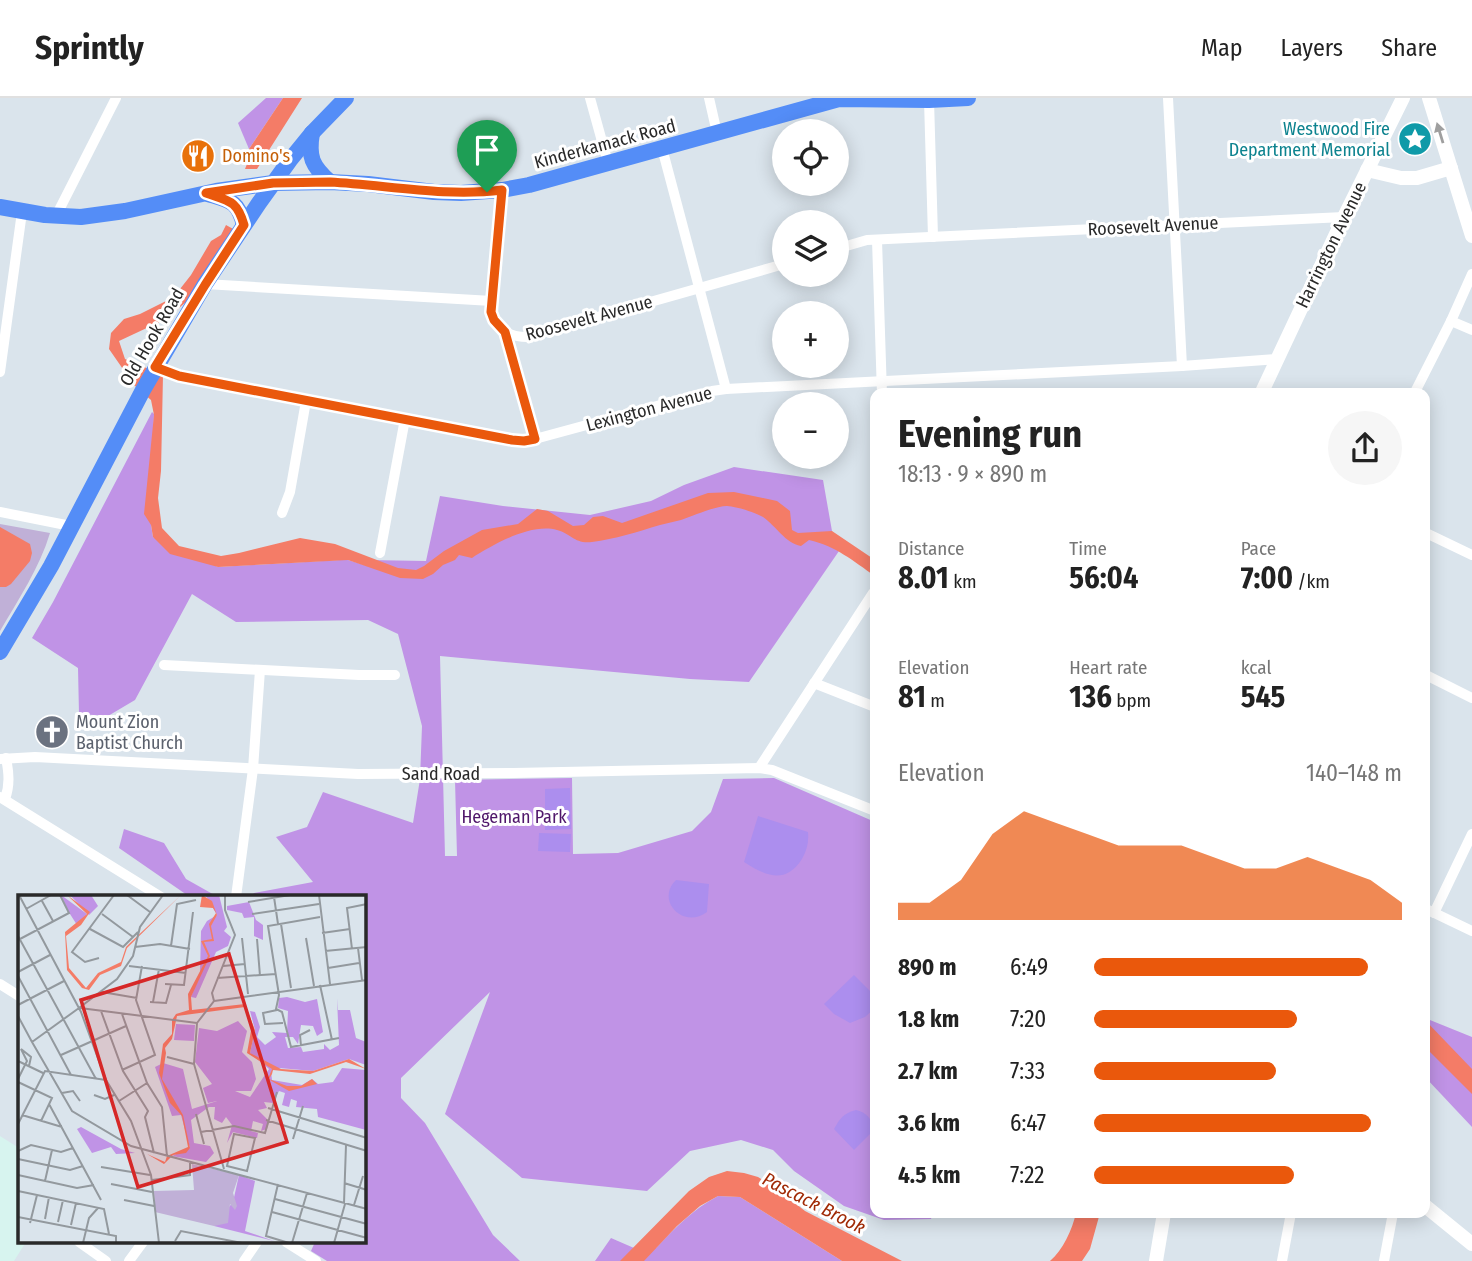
<!DOCTYPE html>
<meta charset="utf-8">
<style>
:root{--surface:#fff;--page:#f6f6f6;--text:#222;--muted:#767676;--line:#e0e0e0;--accent:#ea580c}
body{margin:0;font-family:"Fira Sans Condensed",sans-serif;background:var(--page);color:var(--text);height:100vh;display:flex;flex-direction:column;font-size:26px;white-space:nowrap}
*{box-sizing:border-box;margin:0}
p{font-size:23px;color:var(--muted)}
.icon{flex:none;width:38px;height:38px;fill:none;stroke:currentColor;stroke-width:2;stroke-linecap:round;stroke-linejoin:round}
.map{position:relative;flex:1;overflow:hidden}
.drawer{position:absolute;left:870px;top:290px;width:560px;height:830px;display:flex;flex-direction:column;background:var(--surface);border-radius:14px;box-shadow:0 4px 18px #0003}
.drawer>*{flex:none}
.buttons{position:absolute;left:772px;top:21px;display:grid;gap:14px}
.buttons a{display:grid;place-items:center;width:77px;height:77px;border-radius:50%;background:var(--surface);box-shadow:0 4px 18px #0003;font-size:35px}
.pin{position:absolute;display:grid;place-items:center;width:60px;height:60px;color:#fff;margin:-72px -30px;border-radius:50% 50% 50% 0;rotate:-45deg;box-shadow:0 0 7px #0007}
.pin .icon{rotate:45deg}
.round{display:grid;place-items:center;flex:none;width:74px;height:74px;border-radius:37px;background:var(--page)}
.headline{display:flex;align-items:center;justify-content:space-between;height:119px;padding:0 28px}
h1{font-size:38px;font-weight:700;line-height:52px}
.metrics{display:grid;grid-template-columns:repeat(3,1fr);gap:10px;height:119px;padding:7px 28px}
.metrics div{display:grid;align-content:center}
.metrics b{font-size:30px;font-weight:700}
.metrics small{font-size:19px;font-weight:400}
.metrics p{font-size:19px}
.chart{height:196px;padding:14px 28px}
.chart p{display:flex;justify-content:space-between}
.chart svg{width:100%;height:126px;margin-top:7px;fill:var(--accent);opacity:.7}
ul{padding:0 28px;list-style:none;font-size:23px}
li{display:grid;grid-template-columns:112px 84px 1fr;align-items:center;height:52px}
li i{height:18px;border-radius:9px;background:var(--accent)}
header{display:flex;align-items:center;gap:42px;box-sizing:border-box;height:98px;padding:0 35px;background:var(--surface);border-bottom:2px solid var(--line)}
header strong{font-size:33px}
nav{display:flex;gap:38px;margin-inline-start:auto;font-size:24px}
.map>svg:first-child{display:block}
.medical{fill:#d7f4ef}
.green{fill:#c093e6}
.cemetery{fill:#c0b0d7}
.pitch{fill:#ac8eee}
.water{fill:#f47c67}
.lines{fill:none;stroke-linecap:round;stroke-linejoin:round}
.street{stroke:#fff;stroke-width:10}
.secondary{stroke:#fff;stroke-width:14}
.primary{stroke:#548df7;stroke-width:16}
.oneway{fill:#9f9f9f}
.route-casing{stroke:#fff;stroke-width:14}
.route{stroke:#ea580c;stroke-width:9}
.labels{text-anchor:middle;dominant-baseline:central;stroke-width:6;stroke-linejoin:round;paint-order:stroke}
.culture-label{font-size:18px;fill:#0d838f;stroke:#fff;text-anchor:end}
.street-label{font-size:18px;fill:#292929;stroke:#fff}
.food-label{font-size:18px;fill:#c56008;stroke:#fff;text-anchor:start}
.worship-label{font-size:18px;fill:#5b616d;stroke:#fff;text-anchor:start}
.park-label{font-size:18px;fill:#4f166a;stroke:#fff}
.water-label{font-size:19px;font-style:italic;fill:#a02a06;stroke:#fff}
.inset-road{fill:none;stroke:#93999e;stroke-width:2}
.view{fill:#d62828;fill-opacity:0.15;stroke:#d62828;stroke-width:3.5}
.inset-edge{fill:none;stroke:#292929;stroke-width:3.5}
</style>
<header>
<strong>Sprintly</strong>
<nav><a>Map</a><a>Layers</a><a>Share</a></nav>
</header>
<div class="map">
<svg width="1472" height="1163" viewBox="0 0 1472 1163">
<rect width="100%" height="100%" fill="#dae4ec"/>
<!-- medical -->
<path class="medical" d="M0,1038L19,1050V1144H26L14,1163H0Z"/>
<!-- green -->
<g class="green">
<path d="M266,0H283L249,51L238,25Z"/>
<path d="M152,314L154,316L151,427L153,439L218,469L340,462H348L374,470L368,462L426,463L440,398L503,408L590,417L651,403L684,387L734,369L823,382L832,433L839,453L749,584L690,581L440,558L445,758H457L455,682L572,680L573,756L618,755L692,733L711,714L723,681L774,680L875,724V1115H933L931,1121L884,1122L844,1108L794,1073L773,1052L741,1042L690,1053L647,1093L522,1080L445,1016L490,894L401,980V1000L425,1025L493,1137L520,1163H327L311,1153L315,1144H364V799H251L254,795L313,784L276,739L307,729L323,694L413,725L420,681L422,628L398,536L368,522L236,524L192,496L135,602L108,618L79,616L78,570L32,540L53,504Z"/>
<path d="M124,731L164,745L186,781L218,799H187V797L119,750Z"/>
<path d="M1425,920L1472,939V1029L1425,979Z"/>
<path d="M718,1098L740,1099L842,1163H595L611,1140L634,1150H656C675,1130 693,1111 718,1098Z"/>
</g>
<!-- cemetery -->
<path class="cemetery" d="M0,426L50,435C40,469 18,502 0,533Z"/>
<!-- pitch -->
<g class="pitch">
<path d="M570,690L571,731L545,732V691Z"/>
<path d="M758,718L808,734C809,744 807,752 802,761C785,787 766,778 744,764Z"/>
<path d="M539,735L571,736L570,754L538,753Z"/>
<path d="M676,782L709,786L707,814C683,832 655,802 676,782Z"/>
<path d="M854,877L875,898V910L865,919L850,925L834,916L824,906Z"/>
<path d="M856,1012C866,1014 873,1022 874,1032L854,1052L834,1031C840,1020 844,1015 856,1012Z"/>
</g>
<!-- water -->
<g class="water">
<path d="M283,0H302L257,71H245L249,61V51Z"/>
<path d="M226,127L235,132L186,204L166,221L119,243L125,261L163,277L161,373L158,400L162,430L179,448L221,458L239,455L300,440L335,446L398,470L416,472L424,468L444,453L482,432L518,426L537,411L548,413L573,428L584,427L593,419L603,418L622,425L708,395L734,394L777,403L790,413L792,432L798,435L832,433L875,462V478C853,463 836,448 809,442L801,448C785,445 776,428 763,419C754,414 738,409 727,408C715,408 693,418 681,422C674,424 667,425 660,427C637,434 615,441 592,444C574,446 572,436 557,432C531,425 494,446 472,460L459,457L455,462L443,467L433,476L423,481L400,480L348,462L218,469L170,456L153,439L151,427L144,416L154,317L151,302L134,287L109,251L111,235L124,221L140,216L168,202L180,191L191,177L211,143L221,137Z"/>
<path d="M0,429L30,446L32,455L30,463L11,486L6,489H0Z"/>
<path d="M1424,921L1472,971V996L1425,949Z"/>
<path d="M727,1073L744,1075L758,1079L777,1091L805,1113L902,1163H842L740,1099L718,1098L700,1108L677,1128L644,1163H620L689,1093L709,1079Z"/>
<path d="M1076,1115H1100L1090,1151L1082,1163H1050C1063,1152 1072,1132 1076,1115Z"/>
</g>
<g class="lines">
<!-- street -->
<g class="street">
<path d="M590,0L608,65"/>
<path d="M709,0L717,35"/>
<path d="M1168,0L1182,268"/>
<path d="M929,2L933,139"/>
<path d="M662,50L726,291"/>
<path d="M502,92L491,214C497,231 508,239 527,239L784,166"/>
<path d="M56,118L116,0"/>
<path d="M877,142L882,296"/>
<path d="M836,151L867,142L1344,119"/>
<path d="M205,186L492,203"/>
<path d="M1451,223L1472,232"/>
<path d="M505,234L535,341"/>
<path d="M155,269L179,278L524,343L535,341L712,293L726,291L1182,268L1277,261"/>
<path d="M0,274L22,114"/>
<path d="M1414,296L1451,223L1472,176"/>
<path d="M0,414L71,428"/>
<path d="M282,415L290,394L306,303"/>
<path d="M1424,434L1472,457"/>
<path d="M380,455L405,321"/>
<path d="M164,567L359,577H395"/>
<path d="M1424,576L1472,600"/>
<path d="M814,585L875,609"/>
<path d="M0,661L35,659L358,676L513,675L759,670L772,672L875,713"/>
<path d="M759,670L873,495"/>
<path d="M0,699L161,799"/>
<path d="M5,701C10,687 9,675 6,660"/>
<path d="M236,799L253,671L260,572"/>
<path d="M1424,810L1472,833"/>
<path d="M1434,815L1472,736"/>
<path d="M0,886L19,898"/>
<path d="M79,1144L106,1163"/>
<path d="M286,1144L316,1163"/>
<path d="M129,1163L143,1144"/>
<path d="M244,1163L257,1144"/>
<path d="M1282,1163L1291,1115"/>
<path d="M1384,1163L1393,1115"/>
</g>
<!-- secondary -->
<g class="secondary">
<path d="M1429,0L1472,138"/>
<path d="M1367,72L1401,80H1417L1451,70"/>
<path d="M1261,296L1344,119L1403,0"/>
<path d="M1424,1107L1472,1146"/>
<path d="M1156,1163L1164,1115"/>
</g>
<!-- primary -->
<g class="primary">
<path d="M312,35C308,59 312,68 330,84"/>
<path d="M208,96C231,103 238,103 244,127"/>
<path d="M0,109L45,117L81,119L125,113L216,93L273,85L330,84L368,86L434,94L461,95L502,92L529,87L839,1L929,2L968,0"/>
<path d="M0,554L51,468L143,292L205,186L259,105L290,62L312,35L346,0"/>
</g>
</g>
<!-- one-way arrows -->
<defs><path id="oneway-solid" d="M-6-.8H1V-3.2L6.5 0L1 3.2V.8H-6Z" transform="scale(1.75)"/></defs>
<use class="oneway" href="#oneway-solid" transform="translate(1440 35) rotate(-107)"/>
<g class="lines">
<!-- route casing -->
<g class="route-casing">
<path id="route" d="M330,84C387,87 444,99 502,92L491,214L494,222L505,234L535,341L524,343L512,342L179,278L155,269L205,187L244,127C237,102 229,103 206,95L273,85Z"/>
</g>
<!-- route -->
<use href="#route" class="route"/>
</g>
<!-- icons -->
<defs>
<g id="sight-disc" transform="scale(1.75)"><circle r="9.5" fill="#0f9aa8" stroke="#fff"/><path d="M0-6L1.8-2.2L6-1.7L2.9 1.2L3.7 5.4L0 3.3L-3.7 5.4L-2.9 1.2L-6-1.7L-1.8-2.2Z" fill="#fff"/></g>
<g id="restaurant-disc" transform="scale(1.75)"><circle r="9.5" fill="#e8710a" stroke="#fff"/><path d="M-5-6h1v4h1v-4h1v4h1v-4h1v5L-1.5 .5V6h-2V.5L-5-1ZM5-6V6H3V1.5H1.5Q1.5-4 5-6Z" fill="#fff"/></g>
<g id="church-disc" transform="scale(1.75)"><circle r="9.5" fill="#6b7280" stroke="#fff"/><path d="M-1.2-6h2.4v3.5h3.3v2.4h-3.3V6h-2.4V-.1h-3.3v-2.4h3.3Z" fill="#fff"/></g>
</defs>
<g fill-rule="evenodd">
<use href="#sight-disc" x="1415" y="41"/>
<use href="#restaurant-disc" x="198" y="58"/>
<use href="#church-disc" x="52" y="634"/>
</g>
<g class="labels">
<!-- culture labels -->
<g class="culture-label">
<text x="1390" y="31">Westwood Fire<tspan x="1390" dy="21">Department Memorial</tspan></text>
</g>
<!-- street labels -->
<g class="street-label">
<text transform="translate(605 46) rotate(-15)">Kinderkamack Road</text>
<text transform="translate(1153 128) rotate(-3)">Roosevelt Avenue</text>
<text transform="translate(1331 147) rotate(-64)">Harrington Avenue</text>
<text transform="translate(589 220) rotate(-15)">Roosevelt Avenue</text>
<text transform="translate(152 239) rotate(-60)">Old Hook Road</text>
<text transform="translate(649 311) rotate(-15)">Lexington Avenue</text>
<text x="441" y="676">Sand Road</text>
</g>
<!-- food labels -->
<g class="food-label">
<text x="222" y="58">Domino's</text>
</g>
<!-- worship labels -->
<g class="worship-label">
<text x="76" y="624">Mount Zion<tspan x="76" dy="21">Baptist Church</tspan></text>
</g>
<!-- park labels -->
<g class="park-label">
<text x="514" y="719">Hegeman Park</text>
</g>
<!-- water labels -->
<g class="water-label">
<text transform="translate(814 1105) rotate(27)">Pascack Brook</text>
</g>
</g>
<!-- overview -->
<g transform="translate(18 797)">
<rect width="348" height="348" fill="#dae4ec"/>
<path d="M43,0L69,19L59,30L52,19ZM52,0H73L80,11L71,20ZM201,0L209,32L206,36L213,42L210,51L198,57L178,103L173,102L182,78L183,36L189,26L199,20L188,1ZM231,7L238,25L245,30V45L236,41V22L226,23L224,18L209,15V11ZM269,102L287,107L299,104L305,137L299,141L295,131L283,130L280,149L275,142H267L270,153L283,152L285,157L306,154V149L312,155L321,150L319,103L320,115H332L338,143L348,147V170L331,164L295,176L261,173L253,176L254,185L284,190L294,184L300,189L315,187L324,173L348,175V235L300,222L299,214L278,212L279,206L273,204L271,212L264,210L267,198L261,196L255,208L246,207L249,213L240,215L251,226L249,234L243,236L245,229L235,226L233,236L240,238L239,243L215,237L209,248L214,230L208,222L204,228L196,224L197,212H191L173,225L176,248L192,251L196,258L188,267L154,261L172,253L163,220L154,221L137,172L145,168L165,174L174,214L199,206L190,208L185,193L194,189L177,167L181,133L199,136L220,126L229,136L224,157L234,167L238,184L233,196H217L232,202L251,174L232,158L237,135L232,116L237,117L242,132L239,142L247,150L258,142L254,137L269,138L270,116L260,113L261,103ZM158,129L177,130L176,146L156,145ZM63,232L103,254L117,258L98,259L93,252L74,258L59,234ZM221,280L237,286L227,336L256,346L196,331L215,307Z" fill="#c093e6"/>
<path d="M174,269L221,280L215,298L219,311L217,315L212,309L210,328L196,331L137,317L136,296L176,295Z" fill="#c0b0d7"/>
<path d="M49,0L72,17L63,30L48,41L51,73L68,93L80,78L103,67L108,52L112,48L163,0L109,53L103,71L82,80L71,95L64,93L49,75L47,37L69,19ZM184,0L194,6L199,20L193,31L196,46L186,47L192,61L173,102L174,115L227,109L237,135L232,158L263,174L295,176L331,164L348,174L328,167L292,179L255,175L254,179L251,184L269,191H283L294,184L299,189L271,196L250,184L254,174L229,158L234,130L227,112L159,121L154,144L147,153L148,158L144,184L165,220L172,253L168,258L155,260L146,269L129,259L147,267L149,261L170,252L164,221L152,208L141,178L145,149L154,139V125L158,119L171,115L170,99L190,61L183,46L194,44L191,29L198,18L195,13L182,12Z" fill="#f47c67"/>
<path class="inset-road" d="M1,0L63,117L88,185L113,226L133,280L141,348M109,0L132,17M301,0L312,89M256,2L260,29M24,6L35,26M230,7L272,0M8,14L33,0M84,19L115,42M234,19L301,9M302,22L250,31L261,100L258,114L264,117L273,152L321,143M263,29L273,93M72,34L105,52L120,37M304,38L332,34M0,41L78,184M224,43L230,99M288,43L296,91M2,44L51,18L42,0M239,44L242,81M153,51L159,9L178,5M117,52L142,49L172,54M340,53L344,85M334,54L329,13L349,9M307,56L349,52M81,63L67,67L54,57L96,0M111,71L168,78M205,71L227,69M310,73L341,68M0,77L32,60M0,81L53,180M199,83L258,79M147,89L166,90L175,17M302,90L314,145M84,97L119,103M196,106L349,85M132,107L148,108L153,90M135,107L141,74M0,110L46,86M61,113L99,84L115,61L122,32L145,0M62,113L179,128M259,115L245,118L247,129L265,128M83,116L105,176L130,216L127,222L136,258M104,119L129,188L144,212L149,261M0,121L14,147M179,128L176,169L206,274M179,128L196,106L194,98L217,40L207,15V0M14,147L54,216L113,251L349,314M14,147L61,113M283,151L282,140L292,135M43,160L108,131M149,162L176,169M0,166L25,178M104,175L137,160L118,105L124,71M0,184L9,166L3,154L13,162L11,171M0,187L34,203L23,226M44,198L55,196L62,206M76,200L87,204L96,200M101,206L129,188M31,209L83,305M250,213L349,243M178,219L186,249M4,220L44,232M248,225L349,256M0,229L27,176L88,185M183,237L216,231L247,238L259,197M216,239L237,243L229,276L209,271ZM275,244L285,211M0,256L13,250L43,257L55,253M0,264L52,275L65,271M83,272L132,280M0,280L59,293L76,290M134,285L172,280V267M27,286L34,255M326,288L349,295M93,289L134,297M260,289L248,341L271,348M0,296L86,314L91,339M257,304L349,329M106,305L136,311M326,308L328,250M336,310L345,281M254,317L349,343M0,322L98,341V348M27,324L31,302M40,327L45,305M12,328L19,300M53,330L58,308M157,346L163,336L224,348M65,348L71,323L80,313M274,348L289,298M316,348L327,309"/>
<path class="view" d="M211,59L269,247L120,292L63,105Z"/>
<rect width="348" height="348" class="inset-edge"/>
</g>
</svg>
<div class="buttons">
<a><svg class="icon" aria-label="locate" viewBox="0 0 24 24"><circle cx="12" cy="12" r="6"/><path d="M12 2v4M12 18v4M2 12h4M18 12h4"/></svg></a>
<a><svg class="icon" aria-label="layers" viewBox="0 0 24 24"><path d="M12 4l9 5-9 5-9-5zM3 14l9 5 9-5"/></svg></a>
<a>+</a>
<a>−</a>
</div>
<div class="pin" style="left:487px;top:94px;background:#1e9e55"><svg class="icon" aria-label="arrive" viewBox="0 0 24 24"><path d="M6 21V4h12l-3 4 3 4H6"/></svg></div>
<section class="drawer">
<div class="headline"><div><h1>Evening run</h1><p>18:13 · 9 × 890 m</p></div><a class="round"><svg class="icon" aria-label="share" viewBox="0 0 24 24"><path d="M12 15V3M7 8l5-5 5 5M5 13v7h14v-7"/></svg></a></div>
<div class="metrics">
<div><p>Distance</p><b>8.01<small> km</small></b></div>
<div><p>Time</p><b>56:04</b></div>
<div><p>Pace</p><b>7:00<small> /km</small></b></div>
</div>
<div class="metrics">
<div><p>Elevation</p><b>81<small> m</small></b></div>
<div><p>Heart rate</p><b>136<small> bpm</small></b></div>
<div><p>kcal</p><b>545</b></div>
</div>
<div class="chart"><p><span>Elevation</span>140–148 m</p>
<svg viewBox="0 0 160 44" preserveAspectRatio="none"><path d="M0 44V38L10 38L20 30L30 14L40 6L50 10L60 14L70 18L80 18L90 18L100 22L110 26L120 26L130 22L140 26L150 30L160 38V44z"/></svg>
</div>
<ul>
<li><b>890 m</b>6:49<i style="width:89%"></i></li>
<li><b>1.8 km</b>7:20<i style="width:66%"></i></li>
<li><b>2.7 km</b>7:33<i style="width:59%"></i></li>
<li><b>3.6 km</b>6:47<i style="width:90%"></i></li>
<li><b>4.5 km</b>7:22<i style="width:65%"></i></li>
</ul>
</section>
</div>
